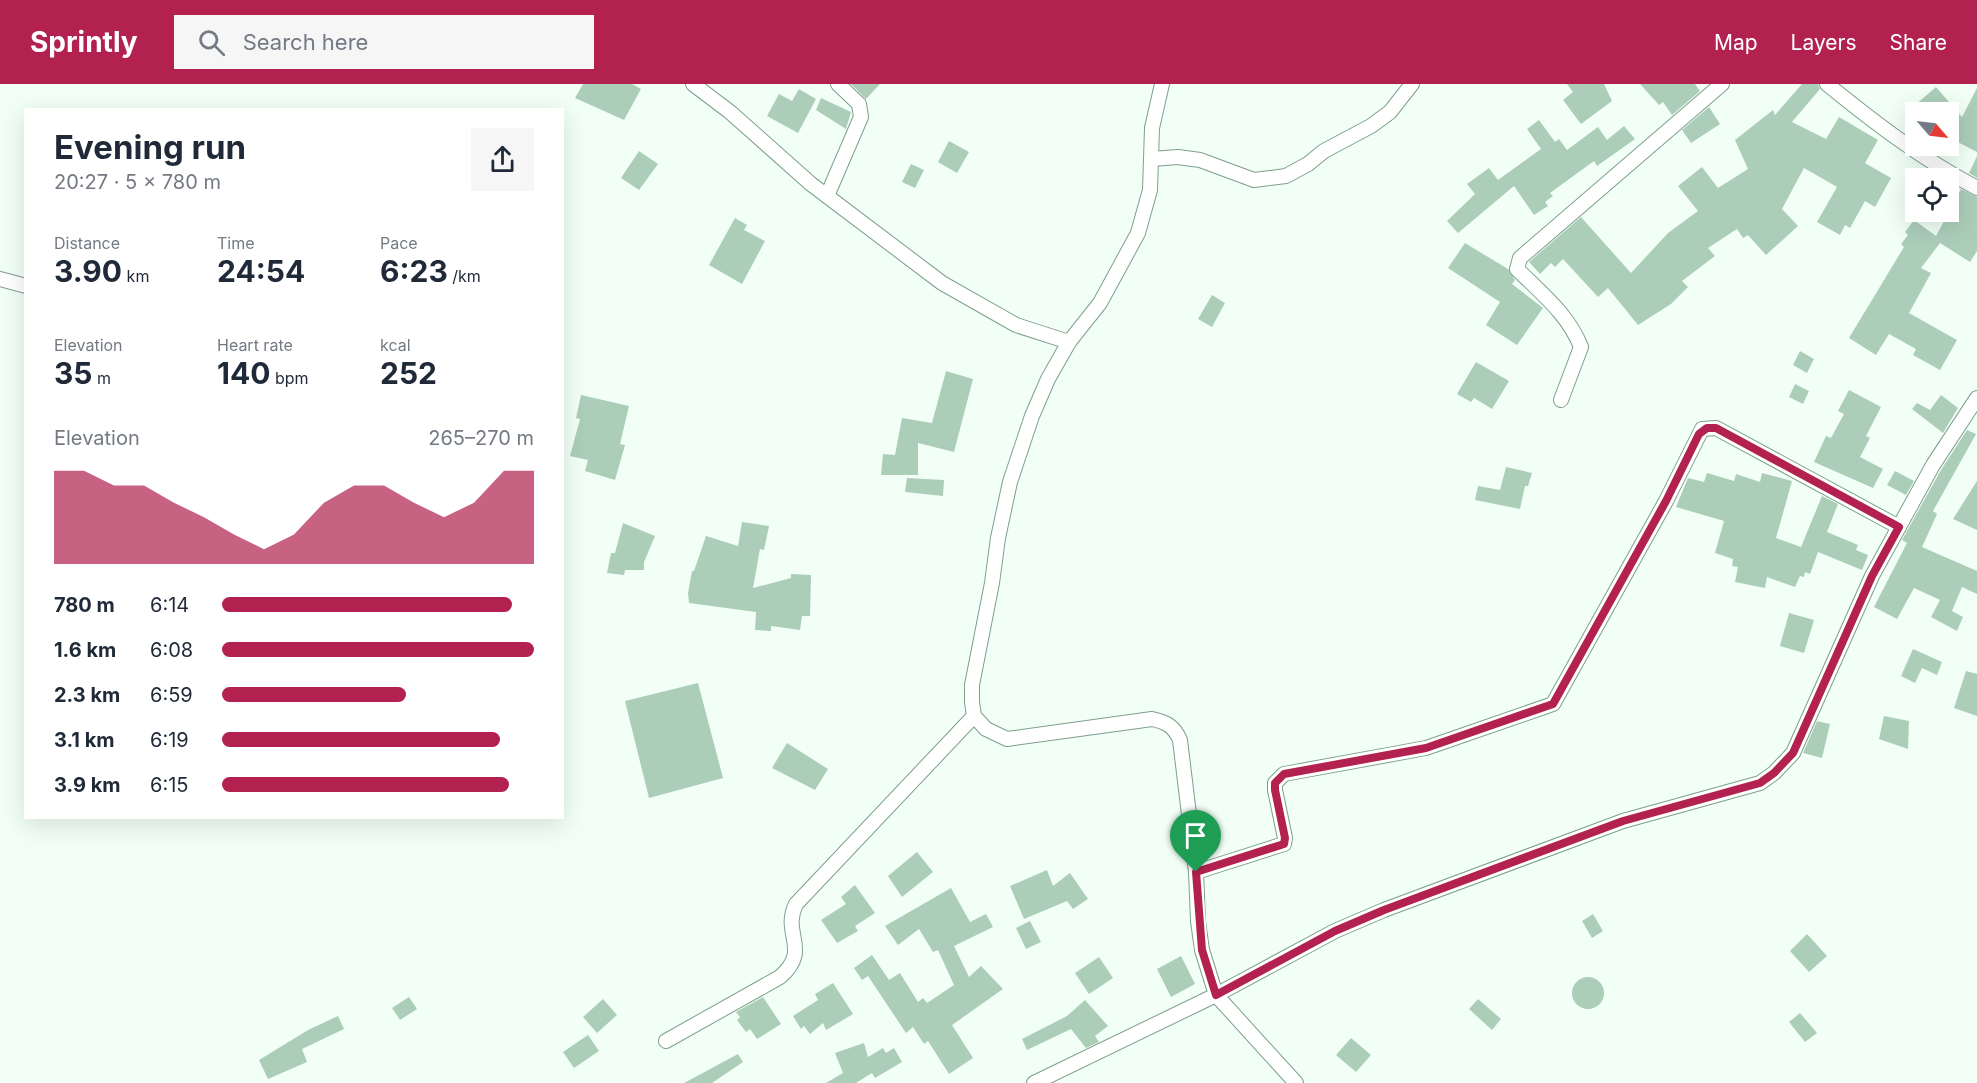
<!DOCTYPE html>
<meta charset="utf-8">
<style>
:root{--surface:#fff;--page:#f6f6f7;--text:#1f2937;--muted:#747a83;--accent:#b2214f}
body{margin:0;font-family:Inter,sans-serif;background:var(--page);color:var(--text);height:100vh;display:flex;flex-direction:column;font-size:22px;white-space:nowrap}
*{box-sizing:border-box;margin:0}
p{font-size:20px;color:var(--muted)}
.icon{flex:none;width:33px;height:33px;fill:none;stroke:currentColor;stroke-width:2;stroke-linecap:round;stroke-linejoin:round}
.map{position:relative;flex:1;overflow:hidden}
.side{position:absolute;left:24px;top:24px;width:540px;height:711px;display:flex;flex-direction:column;background:var(--surface);border-radius:0px;box-shadow:0 6px 24px #0002}
.side>*{flex:none}
.needle{width:39px;rotate:118deg}
.tools{position:absolute;left:1905px;top:18px;display:grid;gap:12px}
.tools a{display:grid;place-items:center;width:54px;height:54px;border-radius:0px;background:var(--surface);box-shadow:0 6px 24px #0002;font-size:30px}
.pin{position:absolute;display:grid;place-items:center;width:51px;height:51px;color:#fff;margin:-62px -26px;border-radius:50% 50% 50% 0;rotate:-45deg;box-shadow:0 0 6px #0007}
.pin .icon{rotate:45deg}
.round{display:grid;place-items:center;flex:none;width:63px;height:63px;border-radius:0px;background:var(--page)}
.headline{display:flex;align-items:center;justify-content:space-between;height:102px;padding:0 30px}
h1{font-size:33px;font-weight:700;line-height:45px}
.figures{display:grid;grid-template-columns:repeat(3,1fr);gap:9px;height:102px;padding:6px 30px}
.figures div{display:grid;align-content:center}
.figures b{font-size:30px;font-weight:700}
.figures small{font-size:16px;font-weight:400}
.figures p{font-size:16px}
.chart{height:168px;padding:12px 30px}
.chart p{display:flex;justify-content:space-between}
.chart svg{width:100%;height:108px;margin-top:6px;fill:var(--accent);opacity:.7}
ul{padding:0 30px;list-style:none;font-size:20px}
li{display:grid;grid-template-columns:96px 72px 1fr;align-items:center;height:45px}
li i{height:15px;border-radius:8px;background:var(--accent)}
header{display:flex;align-items:center;gap:36px;box-sizing:border-box;height:84px;padding:0 30px;background:var(--accent);color:#fff}
header strong{font-size:28px}
nav{display:flex;gap:33px;margin-inline-start:auto;font-size:21px}
.search{width:420px;height:54px;background:var(--page);display:flex;align-items:center;gap:15px;box-sizing:border-box;padding:0 21px;border-radius:0px;color:var(--muted);font-size:22px}
.map>svg:first-child{display:block}
.building{fill:#acceb9}
.lines{fill:none;stroke-linecap:round;stroke-linejoin:round}
.street-casing{stroke:#7e9f8c;stroke-width:16}
.street{stroke:#fff;stroke-width:14}
.route-casing{stroke:#fff;stroke-width:12}
.route{stroke:#b2214f;stroke-width:8}
</style>
<header>
<strong>Sprintly</strong>
<div class="search"><svg class="icon" aria-label="search" viewBox="0 0 24 24"><circle cx="10" cy="10" r="6"/><path d="M15 15l6 6"/></svg>Search here</div>
<nav><a>Map</a><a>Layers</a><a>Share</a></nav>
</header>
<div class="map">
<svg width="1977" height="999" viewBox="0 0 1977 999">
<rect width="100%" height="100%" fill="#f1fff6"/>
<!-- building -->
<g class="building">
<path d="M583,0H632L641,5L624,36L575,14Z"/>
<path d="M851,0H880L866,15Z"/>
<path d="M1567,0H1604L1612,17L1581,40L1563,16L1573,8Z"/>
<path d="M1640,0H1695L1700,7L1672,31L1663,18L1659,21Z"/>
<path d="M1802,0H1818L1820,5L1792,38L1826,55L1839,33L1878,56L1865,79L1891,94L1875,123L1865,117L1850,144L1845,141L1840,151L1817,138L1837,103L1804,84L1782,125L1798,142L1766,171L1748,151L1743,154L1737,145L1708,164L1715,172L1682,197L1688,203L1671,220L1638,241L1608,204L1598,213L1563,175L1555,183L1551,179L1540,190L1529,178L1581,133L1631,189L1668,149L1698,127L1678,102L1702,83L1718,104L1748,85L1735,56L1773,26L1775,31Z"/>
<path d="M1936,3L1962,33L1977,4V68L1948,53V28H1907Z"/>
<path d="M799,5L816,15L798,49L767,32L779,10L792,17Z"/>
<path d="M821,14L851,28L846,45L816,26Z"/>
<path d="M1709,23L1720,40L1691,59L1682,46Z"/>
<path d="M1539,36L1555,58L1559,55L1567,66L1598,43L1607,56L1624,42L1635,55L1597,82L1594,77L1550,109L1553,112L1545,118L1548,122L1534,131L1514,102L1458,149L1447,137L1475,110L1467,100L1489,84L1498,96L1541,65L1527,45Z"/>
<path d="M949,57L969,68L957,89L938,78Z"/>
<path d="M639,67L658,80L639,106L621,94Z"/>
<path d="M1977,72V94L1969,89Z"/>
<path d="M911,80L924,86L915,104L902,98Z"/>
<path d="M1961,105L1977,113V167L1970,178L1940,159L1921,184L1931,189L1909,229L1957,256L1940,286L1913,271L1916,265L1889,250L1876,271L1849,254L1904,163L1901,160L1908,151L1905,148L1914,136L1936,152L1948,130V111L1956,115Z"/>
<path d="M735,134L747,141L744,146L765,157L742,200L709,181Z"/>
<path d="M1465,159L1508,185L1515,196L1512,200L1543,224L1517,261L1486,241L1500,218L1448,184Z"/>
<path d="M1212,211L1225,219L1212,243L1198,235Z"/>
<path d="M1800,267L1814,275L1807,289L1793,281Z"/>
<path d="M1476,278L1509,297L1492,325L1474,314L1471,318L1457,310Z"/>
<path d="M946,287L973,295L954,368L918,359V391H881L883,370L895,371L902,334L932,339Z"/>
<path d="M1795,300L1809,307L1803,320L1789,313Z"/>
<path d="M1849,306L1881,323L1866,352L1870,354L1860,373L1883,385L1873,404L1814,378L1826,352L1831,354L1844,330L1838,327Z"/>
<path d="M581,311L629,322L620,360L625,361L615,396L585,387L588,376L570,372L580,335L576,334Z"/>
<path d="M1941,311L1958,324L1943,349L1912,325L1917,319L1930,326Z"/>
<path d="M1967,346L1976,350L1933,427L1937,430L1922,463L1977,487V510L1962,503L1952,527L1963,533L1957,547L1931,533L1940,516L1914,504L1897,535L1874,523L1907,459L1902,456L1941,386Z"/>
<path d="M1506,383L1532,389L1528,402H1525L1520,425L1475,416L1478,402L1500,406Z"/>
<path d="M1895,387L1914,397L1906,411L1887,401Z"/>
<path d="M1707,389L1734,397L1736,390L1760,398L1762,389L1792,397L1776,454L1801,463L1822,412L1838,420L1827,448L1858,461L1856,466L1868,471L1862,486L1818,468L1810,490L1805,488L1804,493L1800,492L1795,503L1767,493L1765,504L1735,498L1738,483L1732,482L1733,475L1715,469L1724,437L1676,423L1688,394L1704,398Z"/>
<path d="M907,394L944,396L943,412L905,408Z"/>
<path d="M1977,397V446L1953,435Z"/>
<path d="M742,438L769,442L764,466L760,465L753,504L791,494V490L811,491L810,532H802L800,546L771,542V547L755,546L756,528L689,519L688,509L692,487H694L706,452L738,462Z"/>
<path d="M623,439L655,452L644,478V486H625L624,491L607,489L611,469H615Z"/>
<path d="M1789,529L1814,536L1804,569L1780,562Z"/>
<path d="M1913,565L1942,578L1937,591L1922,584L1915,599L1901,592Z"/>
<path d="M1966,587L1977,590V632L1954,624Z"/>
<path d="M698,599L723,694L649,714L625,617Z"/>
<path d="M1884,632L1909,637L1908,665L1879,655Z"/>
<path d="M1817,637L1830,640L1822,674L1803,669Z"/>
<path d="M787,659L828,685L815,706L772,684Z"/>
<path d="M917,768L933,788L902,813L888,792Z"/>
<path d="M1047,786L1053,802L1070,789L1088,815L1073,825L1067,817L1024,835L1010,802Z"/>
<path d="M855,801L875,829L855,842L858,847L837,859L821,836L846,820L841,813Z"/>
<path d="M951,804L970,838L986,830L993,843L954,862L969,893L981,882L1003,905L952,941L973,974L949,990L928,957L924,960L913,943L906,949L868,892L862,896L854,884L872,871L889,896L900,889L918,918L923,914L927,919L954,901L938,866L933,868L919,845L898,861L885,842Z"/>
<path d="M1593,830L1603,847L1592,854L1582,837Z"/>
<path d="M1030,837L1041,858L1026,865L1016,844Z"/>
<path d="M1807,850L1827,872L1809,888L1790,867Z"/>
<path d="M1181,872L1195,900L1171,913L1157,885Z"/>
<path d="M1099,873L1113,894L1089,910L1075,889Z"/>
<circle cx="1588" cy="909" r="16"/>
<path d="M833,899L853,930L826,946L823,939L810,950L804,942L801,945L793,932L818,916L815,910Z"/>
<path d="M409,913L417,925L400,936L392,924Z"/>
<path d="M763,913L781,940L757,955L750,945L746,948L737,936L740,933L736,928Z"/>
<path d="M603,915L617,931L597,949L583,933Z"/>
<path d="M1478,915L1501,935L1492,946L1469,925Z"/>
<path d="M1085,916L1108,942L1095,952L1099,958L1086,964L1071,945L1027,966L1022,955L1067,932Z"/>
<path d="M1800,929L1817,949L1805,958L1789,938Z"/>
<path d="M338,932L344,945L302,965L307,978L268,995L259,976L308,946Z"/>
<path d="M588,951L599,967L574,984L563,968Z"/>
<path d="M1351,954L1371,971L1356,988L1336,971Z"/>
<path d="M864,959L868,973L883,964L886,969L894,964L902,978L875,994L872,989L856,999H826L843,989L835,969Z"/>
<path d="M738,970L743,978L712,999H684Z"/>
</g>
<g class="lines">
<!-- street casing -->
<g class="street-casing">
<g id="street">
<path d="M693,0L730,28L811,100L942,199L1016,241L1069,258"/>
<path d="M1162,0L1152,44L1150,106L1138,149L1100,219L1069,258L1048,295L1032,332L1010,398L998,454L992,499L972,601V618L974,632L986,645L1007,655L1152,635C1166,638 1174,642 1180,656L1196,788L1198,837L1202,866L1216,911L1296,999"/>
<path d="M1827,0C1875,39 1922,75 1977,104"/>
<path d="M1152,75L1178,73L1200,76L1254,96L1286,92L1308,80L1324,67L1371,42L1390,28L1412,0"/>
<path d="M827,112L861,33L859,20L838,0"/>
<path d="M0,195L26,202"/>
<path d="M1561,316L1581,263C1568,230 1542,210 1517,185L1520,174L1722,0"/>
<path d="M1196,788L1284,760L1285,754L1275,706V699L1284,690L1426,664L1553,620L1666,417L1702,345L1716,344L1899,443"/>
<path d="M666,957L780,893C812,865 781,850 796,820L974,632"/>
<path d="M1034,999L1216,911L1335,847L1384,826L1623,737L1760,699L1774,689L1793,669L1872,492L1933,381L1977,314"/>
</g>
</g>
<!-- street -->
<use href="#street" class="street"/>
</g>
<g class="lines">
<!-- route casing -->
<g class="route-casing">
<path id="route" d="M1707,344H1716L1899,443L1872,492L1793,669L1774,689L1760,699L1623,737L1384,826L1335,847L1216,911L1202,866L1196,788L1284,760L1285,754L1275,706V699L1284,690L1426,664L1553,620L1666,417L1699,350Z"/>
</g>
<!-- route -->
<use href="#route" class="route"/>
</g>
</svg>
<div class="tools">
<a><svg class="needle" viewBox="-14 -14 28 28"><path d="M0-13l5 13h-10z" fill="#e53935"/><path d="M0 13l5-13h-10z" fill="#747a83"/></svg></a>
<a><svg class="icon" aria-label="locate" viewBox="0 0 24 24"><circle cx="12" cy="12" r="6"/><path d="M12 2v4M12 18v4M2 12h4M18 12h4"/></svg></a>
</div>
<div class="pin" style="left:1196px;top:788px;background:#1e9e55"><svg class="icon" aria-label="arrive" viewBox="0 0 24 24"><path d="M6 21V4h12l-3 4 3 4H6"/></svg></div>
<section class="side">
<div class="headline"><div><h1>Evening run</h1><p>20:27 · 5 × 780 m</p></div><a class="round"><svg class="icon" aria-label="share" viewBox="0 0 24 24"><path d="M12 15V3M7 8l5-5 5 5M5 13v7h14v-7"/></svg></a></div>
<div class="figures">
<div><p>Distance</p><b>3.90<small> km</small></b></div>
<div><p>Time</p><b>24:54</b></div>
<div><p>Pace</p><b>6:23<small> /km</small></b></div>
</div>
<div class="figures">
<div><p>Elevation</p><b>35<small> m</small></b></div>
<div><p>Heart rate</p><b>140<small> bpm</small></b></div>
<div><p>kcal</p><b>252</b></div>
</div>
<div class="chart"><p><span>Elevation</span>265–270 m</p>
<svg viewBox="0 0 160 44" preserveAspectRatio="none"><path d="M0 44V6L10 6L20 12L30 12L40 19L50 25L60 32L70 38L80 32L90 19L100 12L110 12L120 19L130 25L140 19L150 6L160 6V44z"/></svg>
</div>
<ul>
<li><b>780 m</b>6:14<i style="width:93%"></i></li>
<li><b>1.6 km</b>6:08<i style="width:100%"></i></li>
<li><b>2.3 km</b>6:59<i style="width:59%"></i></li>
<li><b>3.1 km</b>6:19<i style="width:89%"></i></li>
<li><b>3.9 km</b>6:15<i style="width:92%"></i></li>
</ul>
</section>
</div>
